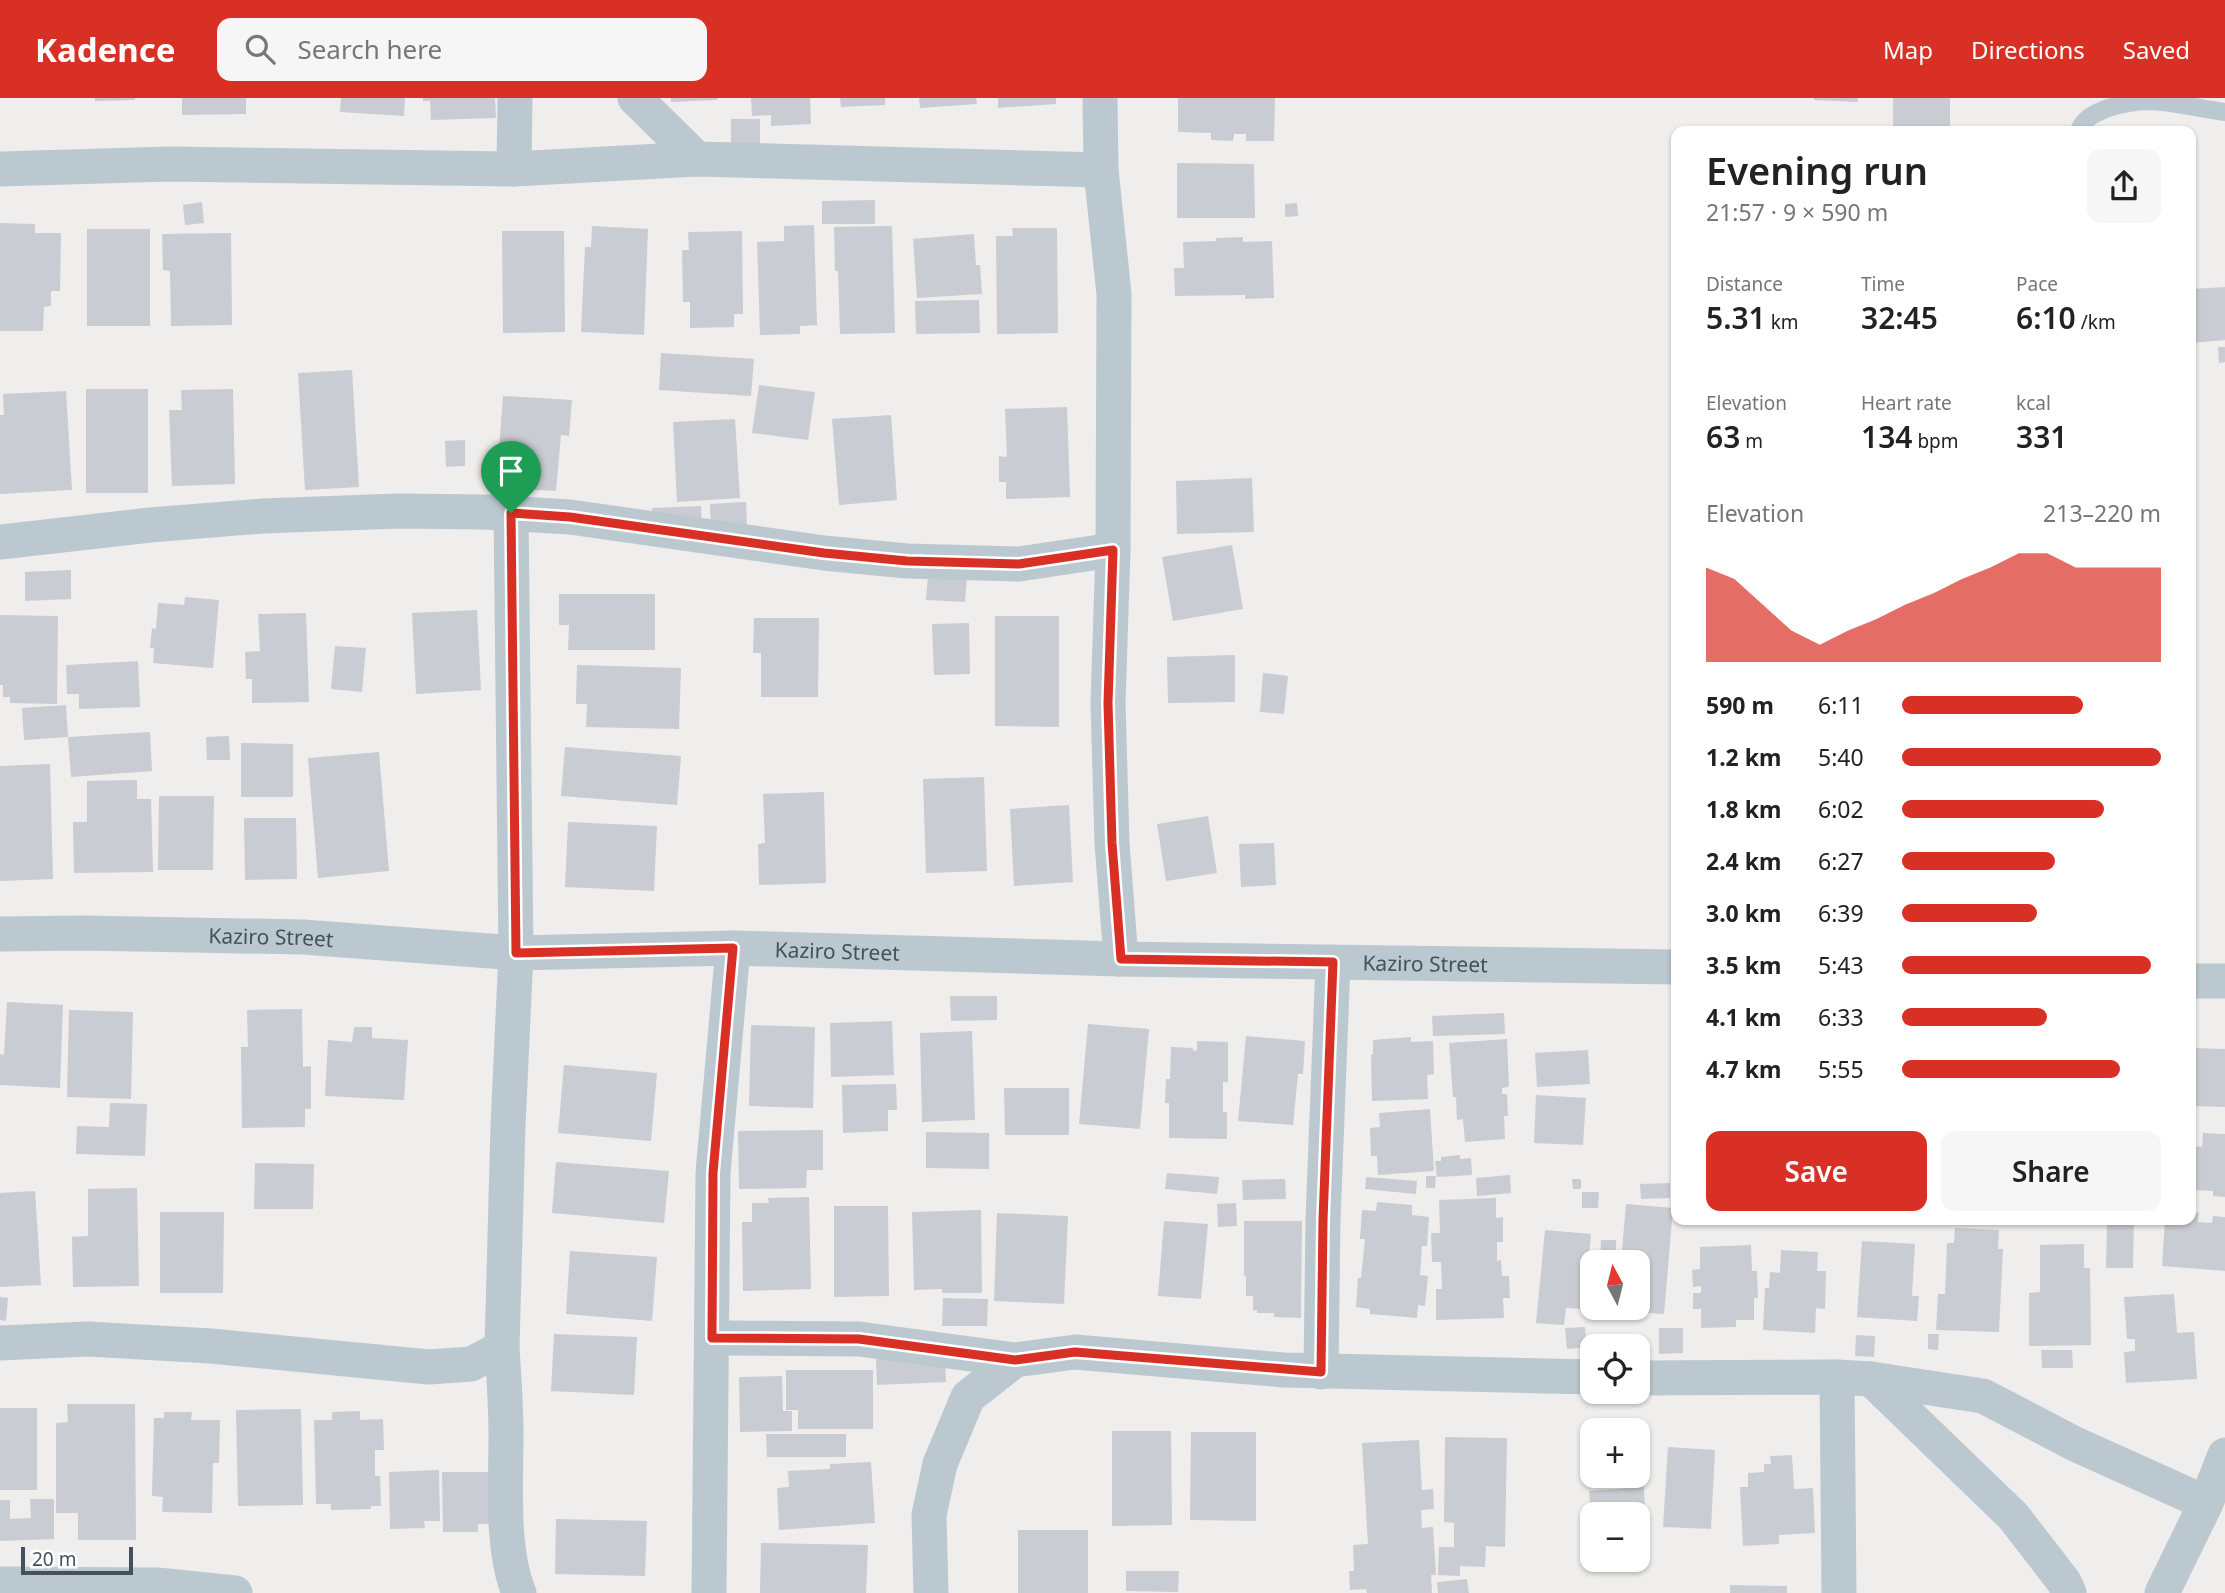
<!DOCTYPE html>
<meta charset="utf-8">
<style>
:root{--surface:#fff;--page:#f6f6f6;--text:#222;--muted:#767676;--accent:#d93025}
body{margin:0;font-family:"Noto Sans",sans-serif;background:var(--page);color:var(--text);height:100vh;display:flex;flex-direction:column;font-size:26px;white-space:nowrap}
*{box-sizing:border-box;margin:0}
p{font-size:23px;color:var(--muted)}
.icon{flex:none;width:38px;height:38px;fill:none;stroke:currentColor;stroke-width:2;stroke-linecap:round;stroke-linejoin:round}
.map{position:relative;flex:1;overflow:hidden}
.sheet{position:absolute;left:1671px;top:28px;width:525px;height:1099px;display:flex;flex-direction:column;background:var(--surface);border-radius:14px;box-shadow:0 2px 5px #0004}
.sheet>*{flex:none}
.needle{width:46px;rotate:353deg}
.fabs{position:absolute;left:1580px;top:1152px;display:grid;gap:14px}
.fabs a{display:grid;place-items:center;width:70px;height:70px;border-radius:14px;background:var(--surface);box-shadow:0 2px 5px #0004;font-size:35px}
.scale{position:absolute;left:21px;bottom:18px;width:112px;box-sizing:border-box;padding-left:7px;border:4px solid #44515c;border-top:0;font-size:19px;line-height:24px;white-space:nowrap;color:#44515c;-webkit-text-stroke:5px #fff;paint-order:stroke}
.pin{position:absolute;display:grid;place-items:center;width:60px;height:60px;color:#fff;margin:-72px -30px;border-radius:50% 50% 50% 0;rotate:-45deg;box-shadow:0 0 7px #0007}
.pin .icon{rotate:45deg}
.round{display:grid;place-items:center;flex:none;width:74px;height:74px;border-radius:14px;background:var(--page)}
.head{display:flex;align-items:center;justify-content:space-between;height:119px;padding:0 35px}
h1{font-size:38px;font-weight:600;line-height:52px}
.figures{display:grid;grid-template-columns:repeat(3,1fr);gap:10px;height:119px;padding:7px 35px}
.figures div{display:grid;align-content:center}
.figures b{font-size:30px;font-weight:600}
.figures small{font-size:19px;font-weight:400}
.figures p{font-size:19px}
.chart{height:196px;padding:14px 35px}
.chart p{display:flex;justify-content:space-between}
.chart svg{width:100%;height:126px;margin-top:7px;fill:var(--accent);opacity:.7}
.primary-button{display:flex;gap:14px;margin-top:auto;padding:14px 35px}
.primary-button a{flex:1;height:80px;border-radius:14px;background:var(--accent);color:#fff;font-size:28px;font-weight:600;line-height:80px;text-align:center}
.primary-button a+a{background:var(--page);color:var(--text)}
ul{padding:0 35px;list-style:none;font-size:23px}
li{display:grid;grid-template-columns:112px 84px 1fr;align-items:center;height:52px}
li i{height:18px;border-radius:9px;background:var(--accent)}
header{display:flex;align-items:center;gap:42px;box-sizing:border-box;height:98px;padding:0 35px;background:var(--accent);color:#fff}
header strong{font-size:33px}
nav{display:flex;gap:38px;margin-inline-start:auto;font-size:24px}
.search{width:490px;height:63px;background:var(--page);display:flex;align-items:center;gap:18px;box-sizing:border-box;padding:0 24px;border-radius:14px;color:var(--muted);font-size:26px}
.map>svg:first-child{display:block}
.building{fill:#c9ccd2}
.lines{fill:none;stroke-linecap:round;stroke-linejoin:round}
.lane{stroke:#bcc8d0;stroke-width:18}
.street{stroke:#bcc8d0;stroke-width:35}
.route-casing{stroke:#fff;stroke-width:14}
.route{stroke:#d93025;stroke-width:9}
.labels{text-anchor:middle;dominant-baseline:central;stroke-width:5;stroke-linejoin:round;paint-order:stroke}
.street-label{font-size:21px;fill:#44515c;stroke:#fff}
</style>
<header>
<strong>Kadence</strong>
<div class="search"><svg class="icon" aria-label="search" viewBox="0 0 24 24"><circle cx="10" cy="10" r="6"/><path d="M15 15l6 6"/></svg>Search here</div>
<nav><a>Map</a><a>Directions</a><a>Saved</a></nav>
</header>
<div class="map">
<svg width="2225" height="1495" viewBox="0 0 2225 1495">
<rect width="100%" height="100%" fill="#f0eded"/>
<!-- building -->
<g class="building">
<path d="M95,0H135V2L95,3Z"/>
<path d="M182,0H246V16L182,17Z"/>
<path d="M341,0H405L404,18L340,14Z"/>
<path d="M423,0H495L496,20L431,22L430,3H423Z"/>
<path d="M671,0H717V2L671,4Z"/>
<path d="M751,0H810L811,26L771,28V17L752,18Z"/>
<path d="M840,0H885V7L841,9Z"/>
<path d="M919,0H976L977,6L920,10Z"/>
<path d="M998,0H1056V6L998,10Z"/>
<path d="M1178,0H1275L1274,43H1246V36H1234L1233,43L1211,42V35L1178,34Z"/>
<path d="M1814,0H1858V4L1814,2Z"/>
<rect x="1893" y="0" width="57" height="33"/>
<path d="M731,21H760V47L731,48Z"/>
<path d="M1177,65L1254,66L1255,120H1177Z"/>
<path d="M875,102V126H822V103Z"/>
<path d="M202,104L204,125L185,127L183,107Z"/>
<path d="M1297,105L1298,118L1285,119V106Z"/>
<path d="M0,125L35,126V135H61L60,193H51V208L44,209L43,233H0Z"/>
<path d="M814,127L817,227L800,228V236L760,237L757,144L784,143V128Z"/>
<path d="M592,128L648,131L644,237L581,234L585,149H591Z"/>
<path d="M892,128L895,235L840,236L838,173H835L834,129Z"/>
<path d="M1012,130H1057L1058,235L997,236L996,138H1013Z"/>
<rect x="87" y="131" width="63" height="97"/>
<path d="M502,133H564L565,234L503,235Z"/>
<path d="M742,133L743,216H734V229L690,230V204H683L682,152H689L688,134Z"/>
<path d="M231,135L232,227L171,228L170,173L163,172L162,136Z"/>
<path d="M974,136L976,167H980L982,196L917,200L913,141Z"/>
<path d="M1243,139V144L1272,143L1274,200L1245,201V197L1175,198L1174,170H1184L1183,144L1216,143V140Z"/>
<path d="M2225,189V242L2191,245V191Z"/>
<path d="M979,202L980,235L916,236L915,203Z"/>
<path d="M2218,249H2225V264L2219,265Z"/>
<path d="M661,255L754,261L751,298L659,292Z"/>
<path d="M352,272L359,389L305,392L298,275Z"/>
<path d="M759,287L815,294L808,342L752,335Z"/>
<rect x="86" y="291" width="62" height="104"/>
<path d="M233,291L235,386L172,388L169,312H182L181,292Z"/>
<path d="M66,293L72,392L0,396V317H4L3,296Z"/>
<path d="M503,298L572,302L569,338L561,337L556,393L496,390Z"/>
<path d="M1067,309L1070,399L1006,401V384H999V358L1007,359L1005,311Z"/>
<path d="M891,317L897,402L839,407L832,321Z"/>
<path d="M735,321L740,400L677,404L673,324Z"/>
<path d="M465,342V368L446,369L445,343Z"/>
<path d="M1252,380L1254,434L1177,436L1176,383Z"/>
<path d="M746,404L747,427L711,429L710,406Z"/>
<path d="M701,408L702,426L653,428L652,410Z"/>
<path d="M1232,447L1243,511L1173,523L1162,459Z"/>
<path d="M71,472V501L25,503V474Z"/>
<path d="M928,478L967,480L965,504L926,502Z"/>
<path d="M559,496H655V552H568L569,527H559Z"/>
<path d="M185,499L219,502L213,570L153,565L154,550H150L152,530L156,531L158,505L184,507Z"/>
<path d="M477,512L481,592L416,596L412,515Z"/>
<path d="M306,515L309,604L252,605V581H246L245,554L260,553L258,516Z"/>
<path d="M0,517L58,518L57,606L10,605V599H3V587H0Z"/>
<path d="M995,518H1059V629L995,628Z"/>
<path d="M754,520H819L818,599H761V555H753Z"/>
<path d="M969,525L970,576L934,577L932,526Z"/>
<path d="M335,548L366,550L362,594L331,591Z"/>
<path d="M1235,557V604L1168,605L1167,559Z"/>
<path d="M138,563L140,609L79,611V596H67L66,567Z"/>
<path d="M577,567L681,570L679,631L586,629L587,606H576Z"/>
<path d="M1263,575L1288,578L1284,616L1260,614Z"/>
<path d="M66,607L68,639L24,642L22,610Z"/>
<path d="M150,634L152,673L71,679L68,639Z"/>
<path d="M229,638L230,662H207L206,639Z"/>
<path d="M241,645L293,646V699H241Z"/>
<path d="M565,649L681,658L677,707L561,698Z"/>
<path d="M379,654L389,773L318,780L308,660Z"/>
<path d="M50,666L53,781L0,783V668Z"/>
<path d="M984,679L987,773L926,775L923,681Z"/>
<path d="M137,682V701H151L153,774L74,775L73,724H87V683Z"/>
<path d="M824,694L826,785L759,787L758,746L765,745L763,696Z"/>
<path d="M159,698H214L213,772H158Z"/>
<path d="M1069,707L1073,784L1014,788L1010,711Z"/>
<path d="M1208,718L1217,775L1166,783L1157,726Z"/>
<path d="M244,720H296L297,781L245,782Z"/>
<path d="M568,724L657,728L654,793L565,789Z"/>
<path d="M1274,745L1276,787L1241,789L1239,746Z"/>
<path d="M950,898H997V922L951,923Z"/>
<path d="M7,904L63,907L60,990L0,987V956L4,957Z"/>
<path d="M302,911L303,969L311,968V1011H305V1029L242,1030L241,949H248L247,912Z"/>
<path d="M69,912L133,914L131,1001L67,999Z"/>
<path d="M1504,915L1505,936L1433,938L1432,918Z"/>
<path d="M892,923L894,977L831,979L830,925Z"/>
<path d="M1088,926L1149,931L1140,1031L1079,1026Z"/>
<path d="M751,927L815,929L813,1010L749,1008Z"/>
<path d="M354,929H372V940L408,942L404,1002L325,998L328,942L352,944Z"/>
<path d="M972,933L975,1022L922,1024L920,935Z"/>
<path d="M1246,938L1305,943L1303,976H1298L1293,1027L1238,1023Z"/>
<path d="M1411,939V944L1433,943L1434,976L1427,977L1428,1001L1372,1003L1371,957L1373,956V942Z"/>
<path d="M1507,941L1509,989L1502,990V996H1507L1508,1018H1504L1505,1041L1465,1044L1463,1021L1457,1022L1456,999H1453L1449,945Z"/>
<path d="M1197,943L1228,944V984H1223V1014H1227V1041L1169,1040V1005H1165L1166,981H1170L1171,949L1193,950V953L1197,952Z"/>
<path d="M2191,950L2225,951V1009L2191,1008Z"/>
<path d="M1588,952L1590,986L1537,989L1535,955Z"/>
<path d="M564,967L657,975L651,1043L558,1035Z"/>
<path d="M896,986L897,1012H888V1033L843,1035L842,987Z"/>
<path d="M1004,990H1069V1037H1005Z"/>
<path d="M1536,997L1586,1000L1583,1047L1534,1045Z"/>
<path d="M110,1005L147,1006L145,1058L76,1056L77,1028L109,1029Z"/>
<path d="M1430,1011L1434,1073L1378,1077L1377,1058H1371L1370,1030L1380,1029L1379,1015Z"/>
<path d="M823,1032V1072H807L806,1090L739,1091L738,1033Z"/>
<path d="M926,1034L989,1035V1071L926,1070Z"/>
<path d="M2203,1035L2225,1036V1099L2213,1098V1093L2191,1092V1048L2202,1049Z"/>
<path d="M1460,1057V1061L1471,1060L1472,1077L1437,1079L1435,1063H1441V1059Z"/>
<path d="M556,1064L669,1073L664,1125L552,1115Z"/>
<path d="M255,1065L314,1066L313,1111H254Z"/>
<path d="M1167,1075L1219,1079L1217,1096L1165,1091Z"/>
<path d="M1510,1077L1511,1095L1477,1098L1476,1080Z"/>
<path d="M1426,1078H1436L1435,1090H1426Z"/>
<path d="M1366,1079L1417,1083L1416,1096L1365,1091Z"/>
<path d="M1285,1081L1286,1101L1243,1102L1242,1082Z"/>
<path d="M1572,1081H1581V1091H1573Z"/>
<path d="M1670,1085V1100L1641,1101L1640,1086Z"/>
<path d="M137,1090L139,1188L73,1189L72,1139L88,1138V1091Z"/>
<path d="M35,1093L41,1187L0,1189V1095Z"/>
<path d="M1582,1094H1599L1598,1110H1582Z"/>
<path d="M809,1099L811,1191L743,1193L742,1124H752V1105H769L768,1100Z"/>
<path d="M1496,1100V1120L1503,1119V1144H1497V1163L1501,1162L1502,1178H1509L1510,1200H1503L1504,1220L1436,1222V1191H1442L1441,1164H1432L1431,1135H1440L1439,1102Z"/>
<path d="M1377,1104L1412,1107V1117L1429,1119L1427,1148H1422L1420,1177L1428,1178L1425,1208L1418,1207L1417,1220L1370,1216V1211L1356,1209L1358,1180H1361L1365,1141H1360L1362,1112L1376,1113Z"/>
<path d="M1236,1105L1237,1128L1218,1129L1217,1106Z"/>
<path d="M1626,1106L1673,1110L1664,1216L1617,1213V1209H1638V1164H1621Z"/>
<path d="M834,1108H888L889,1198L834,1199Z"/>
<path d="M981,1112L982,1195H942V1191L914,1192L912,1114Z"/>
<path d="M160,1114H224L223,1195H160Z"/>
<path d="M2191,1114L2199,1115L2198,1124L2212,1125L2213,1118L2225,1119V1173L2162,1168L2165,1122H2191Z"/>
<path d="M997,1115L1068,1118L1064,1206L994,1203Z"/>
<path d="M2107,1122H2134L2133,1170H2106Z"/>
<path d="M1164,1123L1208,1126L1201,1201L1158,1198Z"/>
<path d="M1244,1123H1302L1301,1220L1274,1219V1215H1257V1212L1253,1213V1198H1246V1178H1244Z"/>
<path d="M1955,1130L1999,1132L1998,1151H2003L1999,1234L1936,1232L1938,1196H1945L1947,1145H1954Z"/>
<path d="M1545,1132L1591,1136L1584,1211L1566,1210L1564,1227L1536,1225Z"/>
<path d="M1601,1142H1616V1164H1600Z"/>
<path d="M1862,1143L1915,1146L1912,1198H1919L1917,1223L1857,1219Z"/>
<path d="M2084,1146V1170H2090L2091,1247L2029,1248V1195L2040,1194V1147Z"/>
<path d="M1751,1147L1752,1173H1757L1758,1200H1754V1222H1736V1229L1701,1230V1211H1693V1195H1701V1188L1693,1189L1692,1172L1700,1171V1149Z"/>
<path d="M1781,1152L1818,1154L1817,1173H1826L1825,1211L1816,1210L1815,1235L1763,1232L1765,1190H1769L1770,1174L1780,1175Z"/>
<path d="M570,1153L657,1159L652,1223L566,1216Z"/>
<path d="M2174,1196L2177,1235L2194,1234L2197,1281L2126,1285L2124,1254L2135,1253V1241H2127L2124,1199Z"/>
<path d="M0,1199L8,1200L6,1223L0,1222Z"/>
<path d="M943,1200L988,1201L987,1228H942Z"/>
<path d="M1585,1229L1587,1249L1567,1251L1565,1230Z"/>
<path d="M1659,1230H1683V1255L1659,1256Z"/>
<path d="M554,1236L637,1239L634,1297L551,1293Z"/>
<path d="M1928,1236H1939L1938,1252L1928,1251Z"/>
<path d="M1856,1237L1875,1238L1874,1259L1855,1258Z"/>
<path d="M2041,1252H2072L2073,1270H2042Z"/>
<path d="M945,1257L946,1284L877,1287L876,1260Z"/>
<path d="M786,1272H873V1331H798V1312H786Z"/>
<path d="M782,1278L783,1313H792V1333L740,1334L739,1279Z"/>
<path d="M67,1306H135L136,1442H78V1415H56V1325L68,1324Z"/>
<rect x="0" y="1310" width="37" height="82"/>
<path d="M301,1311L303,1407L238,1408L236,1312Z"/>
<path d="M360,1313V1322L383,1321L384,1352H375V1378H380L381,1408H371V1411L331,1412V1406H316L314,1322H332V1314Z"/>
<path d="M164,1314H192L191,1322H220L219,1365H213L212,1415L162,1414L163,1399L152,1398L154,1320H164Z"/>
<path d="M1112,1333H1171L1172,1427L1112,1428Z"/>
<path d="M1191,1334H1256V1423L1190,1422Z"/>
<path d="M766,1336H846V1359H767Z"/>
<path d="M1445,1339L1507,1340L1505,1449L1486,1448L1485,1469L1460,1468V1478L1438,1477L1439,1449H1454V1425L1444,1424Z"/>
<path d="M1419,1342L1422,1392L1433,1391L1434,1411L1421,1412L1422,1430L1433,1429L1436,1477H1431L1432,1495H1367L1366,1491L1350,1492L1349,1473H1354L1353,1447L1368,1446L1362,1345Z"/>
<path d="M1668,1349L1715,1352L1711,1431L1663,1429Z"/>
<path d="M1792,1357L1794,1391L1813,1390L1815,1435L1779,1437V1446L1743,1448L1740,1389H1748V1375L1764,1374V1366H1771L1770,1358Z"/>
<path d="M871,1364L875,1425L779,1432L777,1390L789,1389L788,1373L830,1371V1366Z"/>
<path d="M439,1372L440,1423H424L425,1430L390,1431L389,1374Z"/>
<path d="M442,1374H492V1426H478V1434H443Z"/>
<path d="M1644,1389L1645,1418L1638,1419V1416H1591L1589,1393Z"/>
<path d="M30,1401H54V1441L0,1443V1402H10V1421L31,1420Z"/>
<path d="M556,1421L647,1423L645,1478L555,1476Z"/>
<rect x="1018" y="1432" width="70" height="63"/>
<path d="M761,1445L868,1447L866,1495H760Z"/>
<path d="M1126,1473H1179L1178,1494L1126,1493Z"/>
<path d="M1467,1481L1469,1495H1438L1437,1484Z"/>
<path d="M1730,1487L1787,1488V1495H1730Z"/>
</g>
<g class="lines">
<!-- lane -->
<path class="lane" d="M2079,33C2086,11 2127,4 2147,3C2169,3 2202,11 2225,14"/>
<!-- street -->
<g class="street">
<path d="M635,0L697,61"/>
<path d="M1100,0L1101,72L1114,196L1113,452L1108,605L1112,745L1121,861"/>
<path d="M0,71L170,66L514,71L697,61L1101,72"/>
<path d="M514,71L515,0"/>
<path d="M0,444L150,427L263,418L398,413L485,414L570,419L824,455L907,463L1019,466L1113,452"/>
<path id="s1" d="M0,836L83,835L303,839L516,855L733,850L1121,861L1676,869"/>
<path d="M2191,883H2225"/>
<path d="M712,1240L859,1241L1015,1262"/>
<path d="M0,1245L88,1241L211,1248L429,1269L471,1266L502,1250L508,1027L516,855L511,415"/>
<path d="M502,1250C504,1279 506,1308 506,1337C506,1384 501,1452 519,1495"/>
<path d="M1321,1274L1323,1122L1333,865"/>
<path d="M1837,1279L1839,1495"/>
<path d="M1638,1280L1837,1279L1871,1281L1983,1298L2075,1346L2206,1405"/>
<path d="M1871,1281L2013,1418L2064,1484L2069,1495"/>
<path d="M0,1486L157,1487L235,1495"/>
<path d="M709,1495L713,1075L733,850"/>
<path d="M931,1495L929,1417L940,1366L968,1299L1015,1262L1075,1254L1284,1272L1592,1279"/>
<path d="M2162,1495L2206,1405L2225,1357"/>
</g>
</g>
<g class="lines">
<!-- route casing -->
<g class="route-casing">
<path id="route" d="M511,415L570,419L824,455L907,463L1019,466L1113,452L1108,605L1112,745L1121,861L1333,864L1323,1122L1321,1274L1075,1254L1015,1262L859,1241L712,1240L713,1075L733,850L516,855Z"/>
</g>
<!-- route -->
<use href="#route" class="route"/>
</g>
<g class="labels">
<!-- street labels -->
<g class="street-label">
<text stroke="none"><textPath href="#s1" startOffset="271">Kaziro Street</textPath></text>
<text stroke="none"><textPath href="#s1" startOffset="838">Kaziro Street</textPath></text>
<text stroke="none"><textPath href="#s1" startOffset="1426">Kaziro Street</textPath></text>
</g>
</g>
</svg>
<div class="fabs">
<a><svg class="needle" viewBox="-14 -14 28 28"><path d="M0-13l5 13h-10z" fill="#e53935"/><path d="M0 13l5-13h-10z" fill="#767676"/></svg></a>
<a><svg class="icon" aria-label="locate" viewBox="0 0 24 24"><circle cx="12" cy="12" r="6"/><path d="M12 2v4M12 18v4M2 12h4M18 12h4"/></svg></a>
<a>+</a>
<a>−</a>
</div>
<div class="scale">20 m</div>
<div class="pin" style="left:511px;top:415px;background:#1e9e55"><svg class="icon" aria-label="arrive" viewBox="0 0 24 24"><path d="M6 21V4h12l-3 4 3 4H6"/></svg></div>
<section class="sheet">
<div class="head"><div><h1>Evening run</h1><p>21:57 · 9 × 590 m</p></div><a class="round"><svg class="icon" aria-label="share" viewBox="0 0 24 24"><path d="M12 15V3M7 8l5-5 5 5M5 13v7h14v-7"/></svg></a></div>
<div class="figures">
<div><p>Distance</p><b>5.31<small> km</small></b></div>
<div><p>Time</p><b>32:45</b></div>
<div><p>Pace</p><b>6:10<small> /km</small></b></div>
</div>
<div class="figures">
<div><p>Elevation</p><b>63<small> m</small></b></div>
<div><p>Heart rate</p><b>134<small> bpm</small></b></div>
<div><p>kcal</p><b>331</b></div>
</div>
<div class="chart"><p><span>Elevation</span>213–220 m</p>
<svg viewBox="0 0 160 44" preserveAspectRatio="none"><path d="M0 44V11L10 15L20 24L30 33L40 38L50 33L60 29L70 24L80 20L90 15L100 11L110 6L120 6L130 11L140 11L150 11L160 11V44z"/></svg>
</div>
<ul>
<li><b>590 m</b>6:11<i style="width:70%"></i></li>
<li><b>1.2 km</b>5:40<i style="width:100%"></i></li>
<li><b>1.8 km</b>6:02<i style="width:78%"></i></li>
<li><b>2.4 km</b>6:27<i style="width:59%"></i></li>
<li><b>3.0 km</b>6:39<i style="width:52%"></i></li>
<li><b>3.5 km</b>5:43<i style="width:96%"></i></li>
<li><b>4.1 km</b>6:33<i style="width:56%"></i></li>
<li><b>4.7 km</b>5:55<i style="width:84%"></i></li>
</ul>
<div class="primary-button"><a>Save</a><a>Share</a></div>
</section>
</div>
